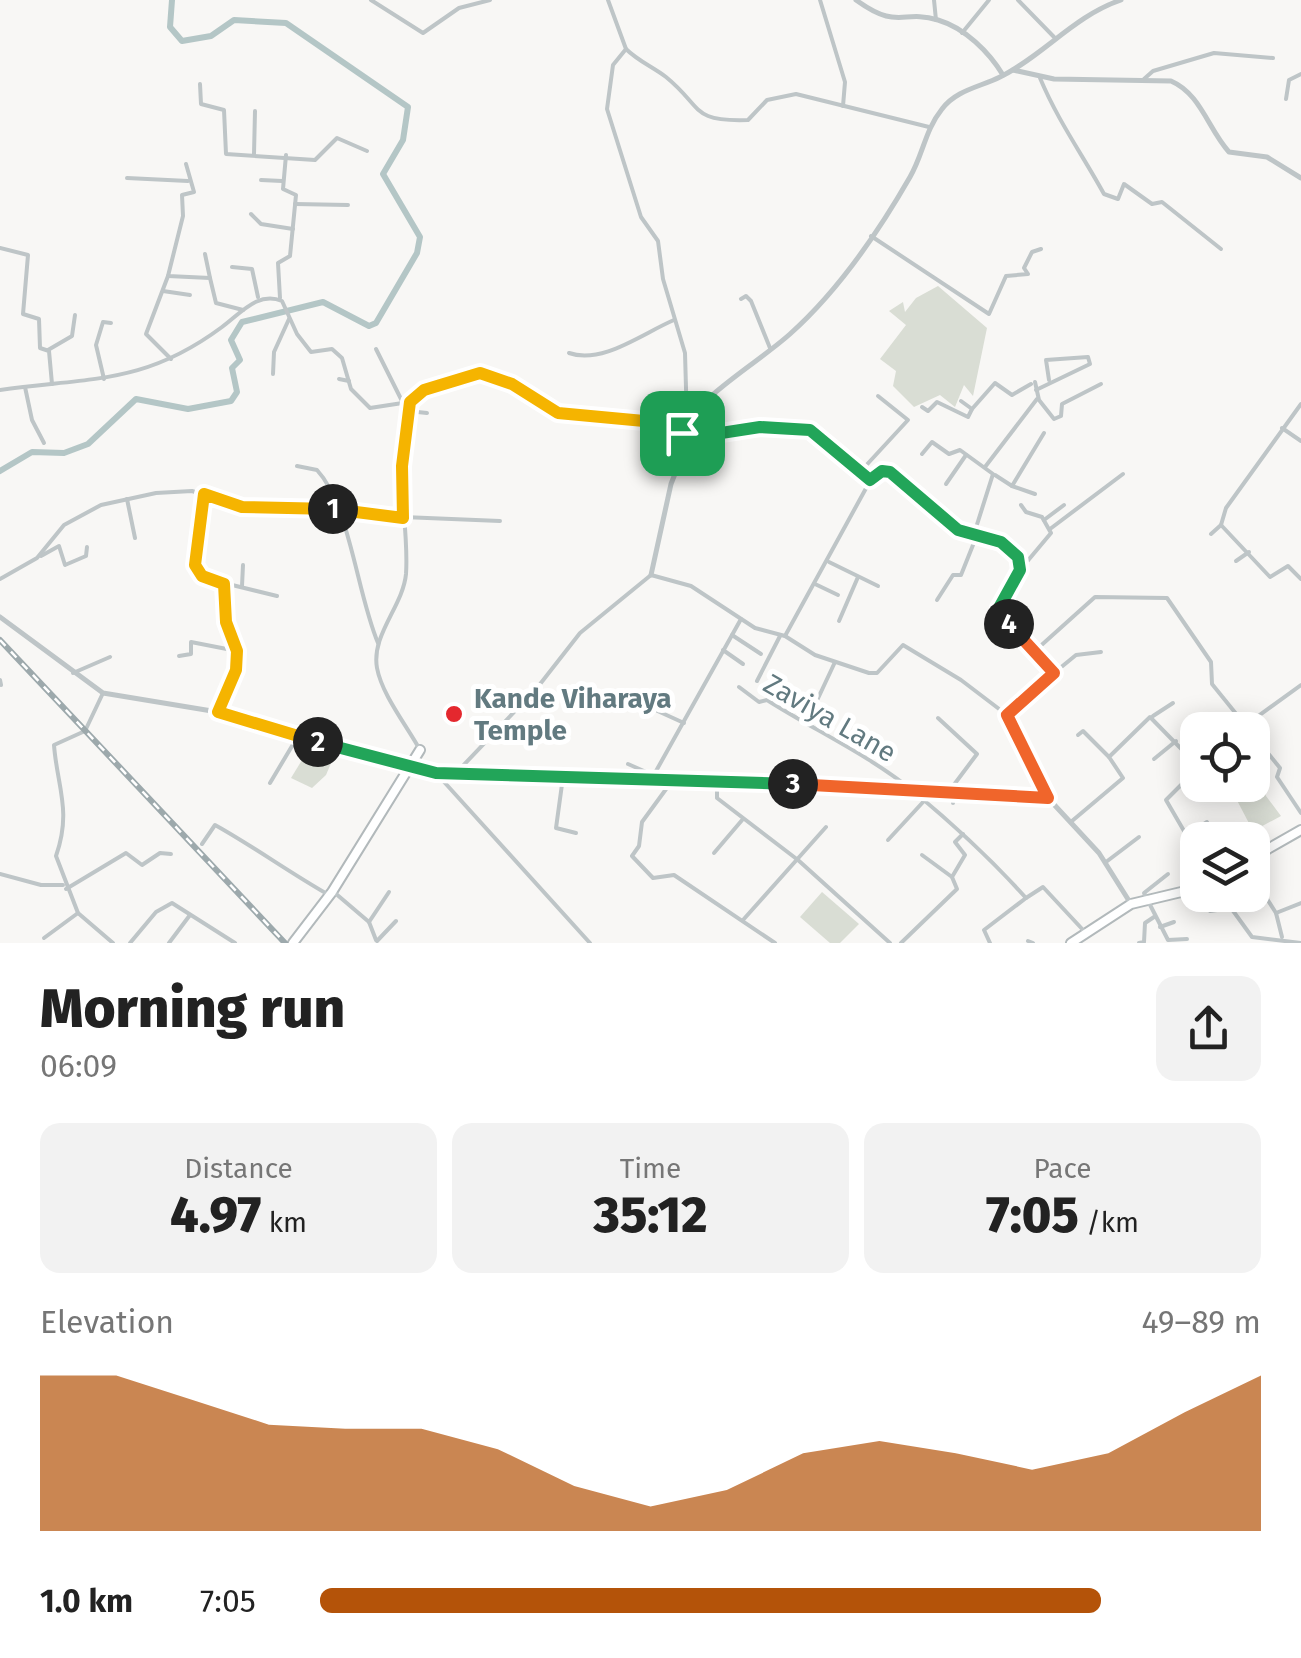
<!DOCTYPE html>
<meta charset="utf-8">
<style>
:root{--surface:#fff;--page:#f2f2f2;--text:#222;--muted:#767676;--accent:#b45309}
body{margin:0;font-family:"Fira Sans",sans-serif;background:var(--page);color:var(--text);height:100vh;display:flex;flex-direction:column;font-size:38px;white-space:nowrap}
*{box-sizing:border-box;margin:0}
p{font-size:32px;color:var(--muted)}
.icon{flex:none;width:55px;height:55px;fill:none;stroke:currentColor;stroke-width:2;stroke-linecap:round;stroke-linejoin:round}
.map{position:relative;height:943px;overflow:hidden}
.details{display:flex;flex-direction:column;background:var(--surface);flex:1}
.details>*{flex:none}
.tools{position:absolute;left:1180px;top:712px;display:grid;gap:20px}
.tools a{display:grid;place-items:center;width:90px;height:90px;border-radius:20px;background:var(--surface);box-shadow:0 5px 25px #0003;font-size:50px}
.pin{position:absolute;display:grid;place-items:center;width:85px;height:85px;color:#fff;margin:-42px;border-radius:20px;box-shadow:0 5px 15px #0006}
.km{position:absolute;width:50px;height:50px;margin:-25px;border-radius:50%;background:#222;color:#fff;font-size:28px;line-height:50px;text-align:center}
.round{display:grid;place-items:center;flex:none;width:105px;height:105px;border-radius:20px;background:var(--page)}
.headline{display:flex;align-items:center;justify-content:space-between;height:170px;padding:0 40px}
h1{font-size:55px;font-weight:800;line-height:75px}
.figures{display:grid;grid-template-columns:repeat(3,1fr);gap:15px;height:170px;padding:10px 40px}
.figures div{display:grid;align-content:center;border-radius:20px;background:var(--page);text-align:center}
.figures b{font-size:50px;font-weight:800}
.figures small{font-size:28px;font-weight:400}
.figures p{font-size:28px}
.chart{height:280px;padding:20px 40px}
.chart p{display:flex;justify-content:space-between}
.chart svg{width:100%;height:180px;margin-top:10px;fill:var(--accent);opacity:.7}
ul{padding:0 40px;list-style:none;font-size:32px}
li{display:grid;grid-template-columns:160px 120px 1fr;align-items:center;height:75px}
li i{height:25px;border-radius:12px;background:var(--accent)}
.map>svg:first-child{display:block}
.green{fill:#d9ddd4}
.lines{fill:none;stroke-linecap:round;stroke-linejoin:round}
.river{stroke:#b4c6c6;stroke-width:6}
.primary-casing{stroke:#b2b9bb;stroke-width:12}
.minor{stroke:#bec5c7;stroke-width:4}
.tertiary{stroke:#bec5c7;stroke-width:5}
.primary{stroke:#fff;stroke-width:8}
.rail-casing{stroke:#9da9ac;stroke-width:6}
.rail{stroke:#fff;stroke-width:2.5;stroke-dasharray:8;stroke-linecap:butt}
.split-1-casing{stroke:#fff;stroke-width:20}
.split-2-casing{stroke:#fff;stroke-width:20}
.split-3-casing{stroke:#fff;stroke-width:20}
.split-4-casing{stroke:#fff;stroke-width:20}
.split-5-casing{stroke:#fff;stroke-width:20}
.split-1{stroke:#f5b400;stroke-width:12}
.split-2{stroke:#f5b400;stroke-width:12}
.split-3{stroke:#22a559;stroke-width:12}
.split-4{stroke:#f0652b;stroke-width:12}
.split-5{stroke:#22a559;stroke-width:12}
.poi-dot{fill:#e4282e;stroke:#fff;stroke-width:4}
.labels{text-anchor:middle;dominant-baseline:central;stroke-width:10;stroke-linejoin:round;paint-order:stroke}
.poi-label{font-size:28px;font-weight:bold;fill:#627a80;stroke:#fff;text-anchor:start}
.street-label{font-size:28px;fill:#627a80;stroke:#fff}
</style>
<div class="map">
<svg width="1301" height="943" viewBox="0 0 1301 943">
<rect width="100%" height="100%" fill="#f8f7f5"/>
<!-- green -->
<g class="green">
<path d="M938,286L987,328L973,396L964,385L955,407L940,395L914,407L893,386L896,371L880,359L906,325L889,311L903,302L905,312L916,298Z"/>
<path d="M313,742L337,749L326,775L312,788L291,778Z"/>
<path d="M1256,769L1266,796L1281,816L1253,831L1229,785H1252Z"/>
<path d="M822,892L859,924L840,943H830L800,917Z"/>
</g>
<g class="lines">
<!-- river -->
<path class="river" d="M0,471L32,452L64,453L88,444L136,399L188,409L231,401L237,392L232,368L240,360L231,340L242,322L323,302L369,326L376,323L417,253L420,237L383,174L403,140L408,107L286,23L234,20L211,36L182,41L170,27L172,0"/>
<!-- primary casing -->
<g class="primary-casing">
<g id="primary">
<path d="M1252,858L1301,830"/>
<path d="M293,943L332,892L420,750"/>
<path d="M1071,943L1131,904L1198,888"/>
</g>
</g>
<!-- minor -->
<g class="minor">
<path d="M371,0L423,33L459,8L490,0"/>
<path d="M608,0L626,49L613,65L607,109L641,217L658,241L663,279L685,353L687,423"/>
<path d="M820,0L845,82L843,106"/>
<path d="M934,0L936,20"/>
<path d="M1018,0L1054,37"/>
<path d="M962,33L989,0"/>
<path d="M626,49C638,61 653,67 666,77C703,107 690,122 748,120L767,100L796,94L929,127"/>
<path d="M1040,78C1058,121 1082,154 1104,194L1118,199L1124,184L1152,204L1162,202L1221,249"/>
<path d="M1144,79L1153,71L1214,53L1273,58"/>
<path d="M200,84L201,104L224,110L226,154L315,160L337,138L367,151"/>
<path d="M1286,99L1289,80L1301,74"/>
<path d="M254,154L255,111"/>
<path d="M186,164L194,192L182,195L183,216L168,276L210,278L216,303L243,310"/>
<path d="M127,178L188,181"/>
<path d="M261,180L282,181"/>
<path d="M295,204L348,205"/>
<path d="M251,214L261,224L293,229"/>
<path d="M871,236L989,314L1006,276L1028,274L1024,268L1032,252L1041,249"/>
<path d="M0,248L28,255L23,314L39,319L40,348L49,351L52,384"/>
<path d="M205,254L210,278"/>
<path d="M232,267L252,269L258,297"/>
<path d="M168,276L146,334L171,359"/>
<path d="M163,291L190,295"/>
<path d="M280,298L278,263L290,256L296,195L283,189L286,155"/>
<path d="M741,299L746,296L751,301L770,348"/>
<path d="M376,349L403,403"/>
<path d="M48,350L72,336L75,315"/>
<path d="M569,353C602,365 643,333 674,320"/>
<path d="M273,374L274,352L289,319"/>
<path d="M104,379L96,345L103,322L111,323"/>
<path d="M339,379L349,381"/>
<path d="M1035,382L1039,400L1054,419L1061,416L1062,404L1101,384"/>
<path d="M25,387L32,420L44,443"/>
<path d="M0,390C91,377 144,385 222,327C241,313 258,291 282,301L297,334L311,352L332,349L342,358L351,389L370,408L409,402"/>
<path d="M1036,390L1090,364L1088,357L1046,360L1049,380"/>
<path d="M961,401L972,409L995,383L1012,395L1031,384"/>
<path d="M922,407L928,411L937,402L968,417L972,409"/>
<path d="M408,411L427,413"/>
<path d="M1282,428L1301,441"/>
<path d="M689,438L760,427L810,430L870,481L887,470L958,529L1013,550L1020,570L1000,613L1054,673L1007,715"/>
<path d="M922,454L932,442L949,454L960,450L993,474L974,534"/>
<path d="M297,466L317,470C350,506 357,594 378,643"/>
<path d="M985,467L1037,399"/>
<path d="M860,472L908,420L878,396"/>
<path d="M995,475L1012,486L1044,433"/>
<path d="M946,484L966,455"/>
<path d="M1012,486L1035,494"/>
<path d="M204,495L195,565L203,576L224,583L226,621L237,651L236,670L218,712"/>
<path d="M127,499L135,538"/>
<path d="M1044,520L1064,505"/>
<path d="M1221,525L1226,508L1301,404"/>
<path d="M1050,529L1123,474"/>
<path d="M1211,534L1221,525L1270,577L1288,566L1301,579"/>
<path d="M41,556L59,546L65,565L86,556L87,547"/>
<path d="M1236,561L1249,552"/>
<path d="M829,562L878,586"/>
<path d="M1020,570L1051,533L1042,517L1026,512L1021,505"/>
<path d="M0,579L37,558L64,525L101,505L156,493L192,491L242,507L269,510L339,509L403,517L500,521"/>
<path d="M224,583L277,596"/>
<path d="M815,584L838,595"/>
<path d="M242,586L243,565"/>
<path d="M937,600L953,575H961L977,535"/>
<path d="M839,621L858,577"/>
<path d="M732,635L761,654"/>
<path d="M785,636L870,481"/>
<path d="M723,650L743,664"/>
<path d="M1036,650L1095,597L1167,598L1211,662L1212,684L1280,768L1277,777L1301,813"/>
<path d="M179,656L191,654V642L237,651"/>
<path d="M73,673L110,657"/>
<path d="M1054,673L1076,655L1101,652"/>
<path d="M0,680L1,685"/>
<path d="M757,681L780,636"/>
<path d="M739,687L759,702L767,700C814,730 869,755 913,791C953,824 991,859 1026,898L984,930L990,943"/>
<path d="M103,693L85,731L54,745C57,786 72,811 56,856L78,913L113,943"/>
<path d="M640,703L684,723"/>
<path d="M1153,716L1173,703"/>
<path d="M938,718L977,754L950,790"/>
<path d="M806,724L835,662"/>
<path d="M1239,730L1301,685"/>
<path d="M1078,735L1083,731L1109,757"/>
<path d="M420,750C407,726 382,695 377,668C371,635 403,606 406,574C410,518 388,450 413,397L480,373L512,383L558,413L645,421L682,433"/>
<path d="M1154,759L1176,741"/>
<path d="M628,764L653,775"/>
<path d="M1198,768L1166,800L1198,855"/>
<path d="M436,773L590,943"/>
<path d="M456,773L537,688L580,633L651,575L691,586L755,628L785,636L815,655L869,673H877L903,645L961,680L1007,715L1047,798"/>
<path d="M563,777L556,828L576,833"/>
<path d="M651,780L741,619"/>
<path d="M672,781L642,822L639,846L632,856L653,878L674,875L775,943"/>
<path d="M717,782V798L798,860L890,943"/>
<path d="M270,783L298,736"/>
<path d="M953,803V790"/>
<path d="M1072,821L1123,778L1109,757L1150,717L1198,766"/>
<path d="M1236,824L1229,829L1237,840"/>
<path d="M1186,836L1207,822"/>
<path d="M888,840L924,801"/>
<path d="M202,844L215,825C253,846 290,873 329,895"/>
<path d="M714,853L743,819"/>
<path d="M922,855L952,877"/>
<path d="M1106,862L1139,837"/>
<path d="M0,874L41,885H63"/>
<path d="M1168,874L1144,893L1168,940L1187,939"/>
<path d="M1252,875L1276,913L1301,903"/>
<path d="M66,889L126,853L142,865L160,853L171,854"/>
<path d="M335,893L369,922L389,892"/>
<path d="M1201,895L1210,911L1231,908L1252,937L1301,943"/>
<path d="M1026,898L1043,887L1084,931"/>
<path d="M1276,913L1282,937"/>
<path d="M743,920L826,827"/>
<path d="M369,922L376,940"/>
<path d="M1160,927L1174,922"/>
<path d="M44,938L78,913"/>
<path d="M377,941L396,921"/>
<path d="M1028,941L1033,943"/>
<path d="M130,943L156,912L172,903L235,943"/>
<path d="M169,943L190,915"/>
<path d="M901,943L957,889L952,877L965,855L955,842L963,834"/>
<path d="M1139,943L1144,942L1145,923L1154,917"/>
</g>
<!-- tertiary -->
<g class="tertiary">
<path d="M856,0C899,31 901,9 938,20C965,28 989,52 1003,75"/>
<path d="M1013,70L1054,79L1171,81C1201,94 1208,129 1229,152L1267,157L1301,178"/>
<path d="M651,575L671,484L689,438L682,433L687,423C710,389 760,361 790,334C837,292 879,231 910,177C923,155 925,130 942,109C956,90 980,87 1000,77C1044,55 1074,16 1121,0"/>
<path d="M0,617L103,693L218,712L436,773L896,788L1048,798L1099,853L1131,904"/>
</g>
<!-- primary -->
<use href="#primary" class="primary"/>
<!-- rail casing -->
<g class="rail-casing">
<path id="rail" d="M0,640L285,943"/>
</g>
<!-- rail -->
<use href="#rail" class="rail"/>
</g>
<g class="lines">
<!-- split-1 casing -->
<g class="split-1-casing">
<path id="split-1" d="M333,509L403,518L402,466L410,402L424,390L480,373L512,384L558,413L644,421L682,433"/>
</g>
<!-- split-2 casing -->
<g class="split-2-casing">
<path id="split-2" d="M318,742L218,712L236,670L237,651L226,622L224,584L202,576L195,565L204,494L242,507L333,509"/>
</g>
<!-- split-3 casing -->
<g class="split-3-casing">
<path id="split-3" d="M318,742L436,773L793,784"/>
</g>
<!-- split-4 casing -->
<g class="split-4-casing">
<path id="split-4" d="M793,784L1048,798L1007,715L1054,673L1009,624"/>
</g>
<!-- split-5 casing -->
<g class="split-5-casing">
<path id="split-5" d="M682,433L689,438L760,427L810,430L870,480L882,471L890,472L958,530L1001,542L1018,557L1020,570L999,608L1009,624"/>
</g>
<!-- split-1 -->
<use href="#split-1" class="split-1"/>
<!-- split-2 -->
<use href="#split-2" class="split-2"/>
<!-- split-3 -->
<use href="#split-3" class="split-3"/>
<!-- split-4 -->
<use href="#split-4" class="split-4"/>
<!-- split-5 -->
<use href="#split-5" class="split-5"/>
</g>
<!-- markers -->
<circle class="poi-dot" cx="454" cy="714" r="10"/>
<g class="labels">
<!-- poi labels -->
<g class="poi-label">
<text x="474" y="698">Kande Viharaya<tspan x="474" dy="32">Temple</tspan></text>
</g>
<!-- street labels -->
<g class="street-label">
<text transform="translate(830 718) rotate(30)">Zaviya Lane</text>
</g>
</g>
</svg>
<div class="tools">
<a><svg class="icon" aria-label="locate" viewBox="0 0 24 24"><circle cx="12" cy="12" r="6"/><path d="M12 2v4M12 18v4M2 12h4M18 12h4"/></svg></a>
<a><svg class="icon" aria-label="layers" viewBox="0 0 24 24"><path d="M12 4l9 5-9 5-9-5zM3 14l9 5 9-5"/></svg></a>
</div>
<div class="pin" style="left:682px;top:433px;background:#1e9e55"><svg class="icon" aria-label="arrive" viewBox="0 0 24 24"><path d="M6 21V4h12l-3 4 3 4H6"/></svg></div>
<b class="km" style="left:333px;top:509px">1</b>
<b class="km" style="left:318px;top:742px">2</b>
<b class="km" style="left:793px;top:784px">3</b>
<b class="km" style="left:1009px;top:624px">4</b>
</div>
<section class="details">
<div class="headline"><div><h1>Morning run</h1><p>06:09</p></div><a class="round"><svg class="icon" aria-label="share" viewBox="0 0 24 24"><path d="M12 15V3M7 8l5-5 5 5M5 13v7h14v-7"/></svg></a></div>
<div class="figures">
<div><p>Distance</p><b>4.97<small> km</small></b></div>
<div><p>Time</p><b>35:12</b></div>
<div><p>Pace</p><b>7:05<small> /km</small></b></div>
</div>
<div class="chart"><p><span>Elevation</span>49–89 m</p>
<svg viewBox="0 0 160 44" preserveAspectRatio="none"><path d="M0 44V6L10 6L20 12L30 18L40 19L50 19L60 24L70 33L80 38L90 34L100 25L110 22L120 25L130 29L140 25L150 15L160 6V44z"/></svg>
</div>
<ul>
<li><b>1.0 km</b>7:05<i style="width:83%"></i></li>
</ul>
</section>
